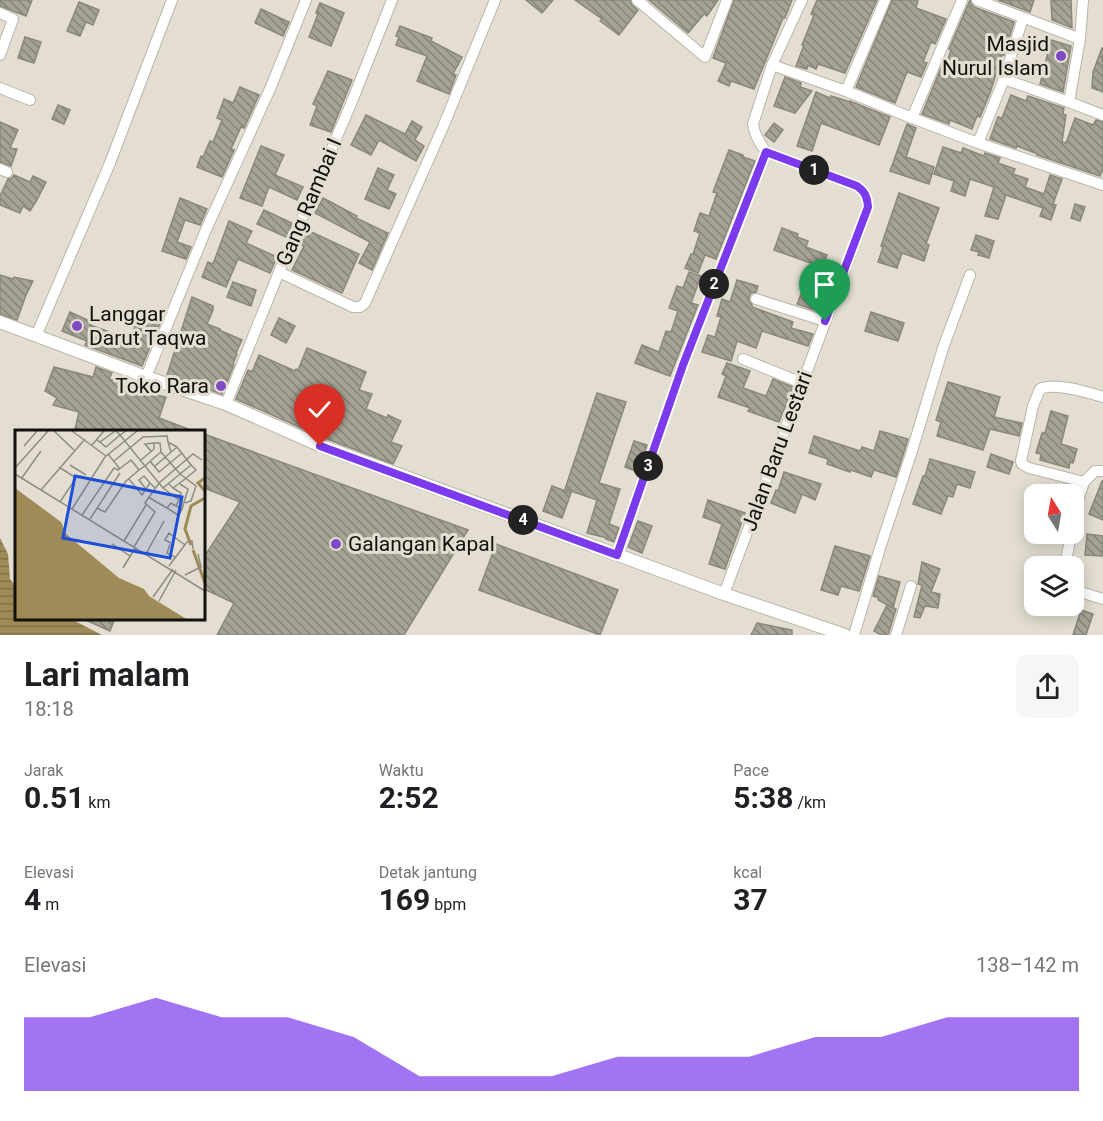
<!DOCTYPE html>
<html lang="id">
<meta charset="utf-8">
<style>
:root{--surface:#fff;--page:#f6f6f6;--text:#202124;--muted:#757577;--accent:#7c3aed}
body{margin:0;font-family:Roboto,sans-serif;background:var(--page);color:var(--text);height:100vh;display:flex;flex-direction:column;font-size:22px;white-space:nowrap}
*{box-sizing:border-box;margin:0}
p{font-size:20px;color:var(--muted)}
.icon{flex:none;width:33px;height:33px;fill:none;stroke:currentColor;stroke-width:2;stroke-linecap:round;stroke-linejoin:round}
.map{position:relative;height:635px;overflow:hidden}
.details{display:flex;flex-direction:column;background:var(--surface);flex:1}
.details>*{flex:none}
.needle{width:39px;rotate:349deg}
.tools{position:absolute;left:1024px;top:484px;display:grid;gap:12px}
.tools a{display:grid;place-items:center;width:60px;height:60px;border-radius:12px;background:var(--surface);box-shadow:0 3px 15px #0003;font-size:30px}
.pin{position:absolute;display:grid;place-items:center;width:51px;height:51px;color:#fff;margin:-62px -26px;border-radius:50% 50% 50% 0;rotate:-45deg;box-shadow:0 0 6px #0007}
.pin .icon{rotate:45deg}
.km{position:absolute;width:30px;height:30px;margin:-15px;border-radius:50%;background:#222;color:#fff;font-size:16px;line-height:30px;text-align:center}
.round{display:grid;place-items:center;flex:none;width:63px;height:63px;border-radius:12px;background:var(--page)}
.headline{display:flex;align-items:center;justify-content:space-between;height:102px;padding:0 24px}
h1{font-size:33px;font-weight:700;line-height:45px}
.stats{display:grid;grid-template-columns:repeat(3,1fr);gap:9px;height:102px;padding:6px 24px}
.stats div{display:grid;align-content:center}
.stats b{font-size:30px;font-weight:700}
.stats small{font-size:16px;font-weight:400}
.stats p{font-size:16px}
.chart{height:168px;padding:12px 24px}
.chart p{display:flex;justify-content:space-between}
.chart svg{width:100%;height:108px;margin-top:6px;fill:var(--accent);opacity:.7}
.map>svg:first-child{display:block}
.water{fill:url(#water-rules)}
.building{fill:url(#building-back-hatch);stroke:#8b877b;stroke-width:1.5}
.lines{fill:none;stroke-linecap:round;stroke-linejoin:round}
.minor-casing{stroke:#b9b5a8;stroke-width:12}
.tertiary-casing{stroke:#b9b5a8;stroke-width:14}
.minor{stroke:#fff;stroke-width:10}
.tertiary{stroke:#fff;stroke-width:12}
.route-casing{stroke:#fff;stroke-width:12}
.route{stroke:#7c3aed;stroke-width:8}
.poi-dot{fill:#804ac2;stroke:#e3ded1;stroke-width:2}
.labels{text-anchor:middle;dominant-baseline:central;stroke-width:6;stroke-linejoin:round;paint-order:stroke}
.poi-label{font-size:21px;fill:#12110c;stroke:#e3ded1;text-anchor:end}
.street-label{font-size:21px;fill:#12110c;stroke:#e3ded1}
.inset-river{fill:none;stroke:#9e8b57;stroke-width:3}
.inset-road{fill:none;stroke:#8f8c82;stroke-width:1.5}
.view{fill:#1d4ed8;fill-opacity:0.15;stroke:#1d4ed8;stroke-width:3}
.inset-edge{fill:none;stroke:#12110c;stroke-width:3}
</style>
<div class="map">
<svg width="1103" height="635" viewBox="0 0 1103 635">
<defs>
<pattern id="water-rules" width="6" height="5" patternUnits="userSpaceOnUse" patternTransform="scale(1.5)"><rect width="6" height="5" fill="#9e8b57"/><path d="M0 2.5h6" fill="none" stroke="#7f7046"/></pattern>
<pattern id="building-back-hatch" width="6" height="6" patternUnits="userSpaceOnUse" patternTransform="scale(1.5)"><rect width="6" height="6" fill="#a7a296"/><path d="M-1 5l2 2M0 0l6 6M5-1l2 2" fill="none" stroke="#878379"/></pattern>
</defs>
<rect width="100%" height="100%" fill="#e3ded1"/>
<!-- water -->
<path class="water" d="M0,538L8,554L10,579L16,587V618L71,619L102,635H0Z"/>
<!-- building -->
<g class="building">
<path d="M0,0H32L26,16L0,6Z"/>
<path d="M526,0H553L542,13Z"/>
<path d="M575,0H630L632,5L638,10L619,35L600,21L602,19Z"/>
<path d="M649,0H718L707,16L704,14L688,33Z"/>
<path d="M734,0H792L785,18H783L754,89L731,81L729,86L718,81L726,63L713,58Z"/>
<path d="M817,0H877L845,73L818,64L816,69L808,65L807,69L796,66L804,45H802L814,15L811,14Z"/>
<path d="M892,0H918L916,8L946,19L935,44L931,42L923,62L927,63L921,77L907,72L895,103L856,87Z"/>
<path d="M970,0L971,4L974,7L1014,22L1004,55H1002L990,93L980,117L977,116L972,129L950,120L949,124L922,114L941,68L945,69L951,50L949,49Z"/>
<path d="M998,0H1034L1030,12Z"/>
<path d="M1051,0H1071L1072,28L1052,20Z"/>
<path d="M79,2L99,10L93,25L86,22L80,36L67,31Z"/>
<path d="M320,3L344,13L331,46L309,37L318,14L316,13Z"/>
<path d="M261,9L289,22L283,36L255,23Z"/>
<path d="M400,26L432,38L431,41L462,57L453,74L456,75L449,94L417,81L427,56L396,45L399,37L396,36Z"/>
<path d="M25,37L41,42L34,63L18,58Z"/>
<path d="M1051,40L1071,46L1063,92L1040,84Z"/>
<path d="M1102,48H1103V92L1092,88L1093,72Z"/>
<path d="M328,71L352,80L331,132L310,125L317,106L313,104Z"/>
<path d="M785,77L801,83L800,87L812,91L795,113L774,106Z"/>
<path d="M240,87L259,95L244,128L241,127L231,149L234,150L222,177L197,167L201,156L203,157L210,141L213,142L222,120L217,118L224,99L233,103Z"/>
<path d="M816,92L830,98L831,96L850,102V101L890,117L879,145L821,123L812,151L797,146Z"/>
<path d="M1011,95L1026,101L1028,96L1064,108L1063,114L1066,115L1062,142L1066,143L1075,118L1093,125L1096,120L1103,122V169L1100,176L1037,155L1038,154L1017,146L1016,148L990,139L998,117L1002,118Z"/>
<path d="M58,105L70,110L64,124L52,119Z"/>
<path d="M366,115L405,134L412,121L422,127L415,140L424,146L416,161L379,140L371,155L351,145Z"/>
<path d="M0,122L18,130L10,148L17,149L11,166L0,162Z"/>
<path d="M774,123L783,130L774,142L765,135Z"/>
<path d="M907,124L916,128L906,157L934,167L929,184L890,171Z"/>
<path d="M261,146L284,155L275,175L303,187L297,200L269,187L262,206L240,198Z"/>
<path d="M943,147L961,153L963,148L984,156L985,153L1000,158L998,163L1015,169L1013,174L1028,179L1025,187L1044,194L1050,175L1062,179L1053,204L1056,205L1051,220L1040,216L1043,208L1006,195L998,219L985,216L994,187L970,179L965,196L951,191L954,181L934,174Z"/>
<path d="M729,150L743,155V157L755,161L716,259L705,255L698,273L685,268L691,254H693L700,233L694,231L700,213L709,216L717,193L713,192Z"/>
<path d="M378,168L394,175L387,190L396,194L389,209L365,199Z"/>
<path d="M14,175L30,182L33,176L46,182L37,200L30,211L23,206L20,213L0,205V196L8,179L12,178Z"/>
<path d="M899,193L939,208L926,244L929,245L924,261L902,253L897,268L878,262L883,247L881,246Z"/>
<path d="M180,198L207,209L200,225L185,220L177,242L191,247L186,259L162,251Z"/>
<path d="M323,198L357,216L356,218L388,233L372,270L359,263L370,242L315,213Z"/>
<path d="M1075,204L1085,207L1080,221L1071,218Z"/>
<path d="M264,210L292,223L286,237L257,224Z"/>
<path d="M229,221L252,231L246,243L277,257L270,273L238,259L226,287L202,277L208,262L213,264Z"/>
<path d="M782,228L798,234L797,237L808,241L806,247L827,255L822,267L774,250Z"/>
<path d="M305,229L359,254L342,293L292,270L304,246L299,244Z"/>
<path d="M976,235L994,241L989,258L978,255L979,252L971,250Z"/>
<path d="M689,272L701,276L691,303L698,305L670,376L635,363L642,345L659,352L666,331L671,332L678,311L669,308L677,286L683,288Z"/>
<path d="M0,275L13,279L14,277L33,281L26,295L17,320L0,314Z"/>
<path d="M737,280L758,286L756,292L751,293L749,297V301L752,305V307L793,322L791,328L813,334L808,346L762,331L756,348L737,341L731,361L702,352L708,335L715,337L721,317L717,316L722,299L730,302Z"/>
<path d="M233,282L256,290L251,306L227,297Z"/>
<path d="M802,292L825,301L821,312L797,304Z"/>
<path d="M192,297L213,306V310L207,324L220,329L219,330L242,340L236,353L237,354L233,364L234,365L222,394L167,375Z"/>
<path d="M70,312L92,322L90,325L129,339L130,334L132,335L139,314L161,321L142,366L85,345L87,341L62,331Z"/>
<path d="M871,312L904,323L898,341L865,331Z"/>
<path d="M279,318L295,326L286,343L271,335Z"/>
<path d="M307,348L366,372L359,390L372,394L366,409L387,418L388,415L401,421L391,442L402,446L393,464L322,437L236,399L248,370L252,372L259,355L295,371L296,369L298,370Z"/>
<path d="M727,363L750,371L743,388L766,396L773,379L793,387L779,422L748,411L750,408L718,397L726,376L722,374Z"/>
<path d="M54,367L93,377L96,367L112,373L109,379L141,389L140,392L166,397L159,418L191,430L190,431H82L75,429L79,412L53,405L57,398L45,391Z"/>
<path d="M948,382L1000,397L994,417L1022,423L1019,436L990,429L983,450L937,436L941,422L936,420Z"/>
<path d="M597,393L626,402L599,483L620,489L609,524L619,528L614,542L606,539L607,538L587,533L597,500L565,489Z"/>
<path d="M1051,411L1068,416L1061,444L1077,449L1073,463L1070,462L1069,468L1040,460L1041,454L1036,453L1042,433H1045Z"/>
<path d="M880,431L908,439L896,477L874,470L871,477L851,470L850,472L827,464L828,459L809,453L814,436L860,451L862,447L874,451Z"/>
<path d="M204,434L468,530L404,635H217L234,603L204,589V557L240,502L204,488Z"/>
<path d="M634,441L647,445L638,472L625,467Z"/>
<path d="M991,454L1013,462L1009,474L987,467Z"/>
<path d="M930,459L975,472L970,488L957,484L953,497L948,496L941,514L913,504L923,476H925Z"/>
<path d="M784,472L821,484L815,500L802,494L795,513L771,503L776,490L778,491Z"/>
<path d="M1102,481H1103V520L1089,514Z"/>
<path d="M552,486L571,493L562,518L543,511Z"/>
<path d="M708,500L745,513L725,569L709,564L722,524L703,517Z"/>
<path d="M638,521L652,526L642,553L628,547Z"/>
<path d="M1087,534L1103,536L1102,556L1085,555Z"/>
<path d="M496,544L618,590L600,635L479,590Z"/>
<path d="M835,546L870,556L859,591L841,586L838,595L821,590Z"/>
<path d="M922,562L940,569L931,592L940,594L938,608L925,606L920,618L914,617L922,585L918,584Z"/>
<path d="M879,576L900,582L893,608L878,600L879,598L873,596Z"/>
<path d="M887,605L896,609L888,635H881L874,631Z"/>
<path d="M1081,610L1093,614L1086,635H1073Z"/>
<path d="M81,618H115L110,631Z"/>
<path d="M757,623L792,630V635H751Z"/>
</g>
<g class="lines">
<!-- minor casing -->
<g class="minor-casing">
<g id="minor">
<path d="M637,0L705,57L727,0"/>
<path d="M977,0L1080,39L1083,0"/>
<path d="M0,13L13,19L0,55"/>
<path d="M1080,39L1069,102L1103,115"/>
<path d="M772,65L846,91L912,118L978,143"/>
<path d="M1004,79L1023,18"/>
<path d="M0,88L30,100"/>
<path d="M846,91L885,0"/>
<path d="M1069,102L1004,79L978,143L1103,185"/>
<path d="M912,118L962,0"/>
<path d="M0,169L7,172"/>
<path d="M279,272L353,307H360L365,303L443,127L495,0"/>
<path d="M756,299L825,321"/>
<path d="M36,336L110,163L172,0"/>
<path d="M743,359L802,383"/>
<path d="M146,377L205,232L270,89L306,0"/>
<path d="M226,404L279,272L353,99L392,0"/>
<path d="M1084,482L1029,468L1022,464L1021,461L1033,406L1040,389C1055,382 1087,392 1103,397"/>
<path d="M1074,517L1076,506L1084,482L1095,471H1103"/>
<path d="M617,555L683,365L766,152"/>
<path d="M1065,567L1071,534"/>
<path d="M1074,590L1103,599"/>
<path d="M724,594L868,207C867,196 865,192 857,186L766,152C760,143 754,134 753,124L772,65L802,0"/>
<path d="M854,635L880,548L911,454L943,348L970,275"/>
<path d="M896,635L911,586"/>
</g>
</g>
<!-- tertiary casing -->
<g class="tertiary-casing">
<path id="tertiary" d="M0,322L146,377L226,404L319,445L724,594L845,635"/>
</g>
<!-- minor -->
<use href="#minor" class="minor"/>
<!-- tertiary -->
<use href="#tertiary" class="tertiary"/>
</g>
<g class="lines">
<!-- route casing -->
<g class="route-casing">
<path id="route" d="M320,446L617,555L683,365L766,152L857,186C865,192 867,196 868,207L825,321"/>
</g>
<!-- route -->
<use href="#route" class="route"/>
</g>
<!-- markers -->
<g class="poi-dot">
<circle cx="1061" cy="56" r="6"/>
<circle cx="77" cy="326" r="6"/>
<circle cx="221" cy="386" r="6"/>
<circle cx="336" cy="544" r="6"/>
</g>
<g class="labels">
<!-- poi labels -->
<g class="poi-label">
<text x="1049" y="44">Masjid<tspan x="1049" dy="24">Nurul Islam</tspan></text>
<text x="89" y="314" text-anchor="start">Langgar<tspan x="89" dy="24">Darut Taqwa</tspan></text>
<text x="209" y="386">Toko Rara</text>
<text x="348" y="544" text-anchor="start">Galangan Kapal</text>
</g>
<!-- street labels -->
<g class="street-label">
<text transform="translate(309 202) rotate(-67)">Gang Rambai I</text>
<text transform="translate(777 451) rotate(-70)">Jalan Baru Lestari</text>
</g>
</g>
<!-- overview -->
<g transform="translate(15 430)">
<rect width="190" height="190" fill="#e3ded1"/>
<path d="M0,58L46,92L51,104L104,148L129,159L134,166L173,190H0Z" fill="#9e8b57"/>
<path class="inset-river" d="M190,48L183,53L190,61M176,115L170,99L176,76L190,68M178,120L190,153M0,170L17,190"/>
<path class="inset-road" d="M39,1L59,20M57,1L91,26M81,9L91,17L105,5L101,1M85,12L100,1M77,15L89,1M9,16L22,1M162,17L176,35L165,44L181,56L176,71L170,73M136,21L130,14L139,13M93,24L105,39M126,30L139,19V13H145L146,22M99,31L128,7L152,6L153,12M135,31L144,42L167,23M55,35L71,45M140,36L162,17L153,12L156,22M44,37L61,48L45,72M0,38L33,1M0,44L190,161M6,49L26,21M114,49L127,65L135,53L140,58M153,53L158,58L170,49L181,40L176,35M165,54L173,59L167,79M148,58L164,70L166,63L158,58M131,59L124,50L129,46L135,53M26,60L70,9M133,67L152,78M161,76L156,73L152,78L163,85M82,78L90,82L111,51L124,40L130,36L140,27L146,22L165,44L148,58L130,36L105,5L111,1M57,79L90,27L122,1M67,85L99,38L103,40L116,30L124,40M163,87L167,79L161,76L164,70M75,89L105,43M109,111L131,75M156,113L150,110L154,103L170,115M97,114L115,126M155,114L152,123L160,127M119,117L140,82L130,73L144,53L178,24L187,30M131,124L149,91M154,136L172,112L177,111L178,119M108,138L120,118M170,145L186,137L183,124M138,167L158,139M144,171L161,140"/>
<path class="view" d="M60,46L167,67L155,128L48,108Z"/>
<rect width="190" height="190" class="inset-edge"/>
</g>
</svg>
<div class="tools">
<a><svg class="needle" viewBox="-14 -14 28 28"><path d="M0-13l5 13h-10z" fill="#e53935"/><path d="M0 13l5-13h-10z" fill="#757577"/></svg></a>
<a><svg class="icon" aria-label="layers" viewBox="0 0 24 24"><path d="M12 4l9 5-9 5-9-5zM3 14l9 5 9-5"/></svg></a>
</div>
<div class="pin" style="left:825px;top:321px;background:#1e9e55"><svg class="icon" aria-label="arrive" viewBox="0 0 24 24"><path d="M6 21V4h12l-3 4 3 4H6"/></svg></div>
<div class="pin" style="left:320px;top:446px;background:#d93025"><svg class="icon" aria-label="check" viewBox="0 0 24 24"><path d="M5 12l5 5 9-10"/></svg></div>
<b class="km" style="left:814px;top:170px">1</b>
<b class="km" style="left:714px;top:284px">2</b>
<b class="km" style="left:648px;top:466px">3</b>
<b class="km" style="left:523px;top:520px">4</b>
</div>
<section class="details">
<div class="headline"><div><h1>Lari malam</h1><p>18:18</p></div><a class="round"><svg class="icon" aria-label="share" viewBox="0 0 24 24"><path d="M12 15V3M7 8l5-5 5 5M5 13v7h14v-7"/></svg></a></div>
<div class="stats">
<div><p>Jarak</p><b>0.51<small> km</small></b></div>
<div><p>Waktu</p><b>2:52</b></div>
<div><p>Pace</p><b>5:38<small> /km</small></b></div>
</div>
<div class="stats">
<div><p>Elevasi</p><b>4<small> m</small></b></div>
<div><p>Detak jantung</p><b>169<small> bpm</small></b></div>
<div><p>kcal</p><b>37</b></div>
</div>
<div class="chart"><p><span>Elevasi</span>138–142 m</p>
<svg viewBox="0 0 160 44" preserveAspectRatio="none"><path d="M0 44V14L10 14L20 6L30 14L40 14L50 22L60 38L70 38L80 38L90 30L100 30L110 30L120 22L130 22L140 14L150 14L160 14V44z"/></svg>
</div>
</section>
